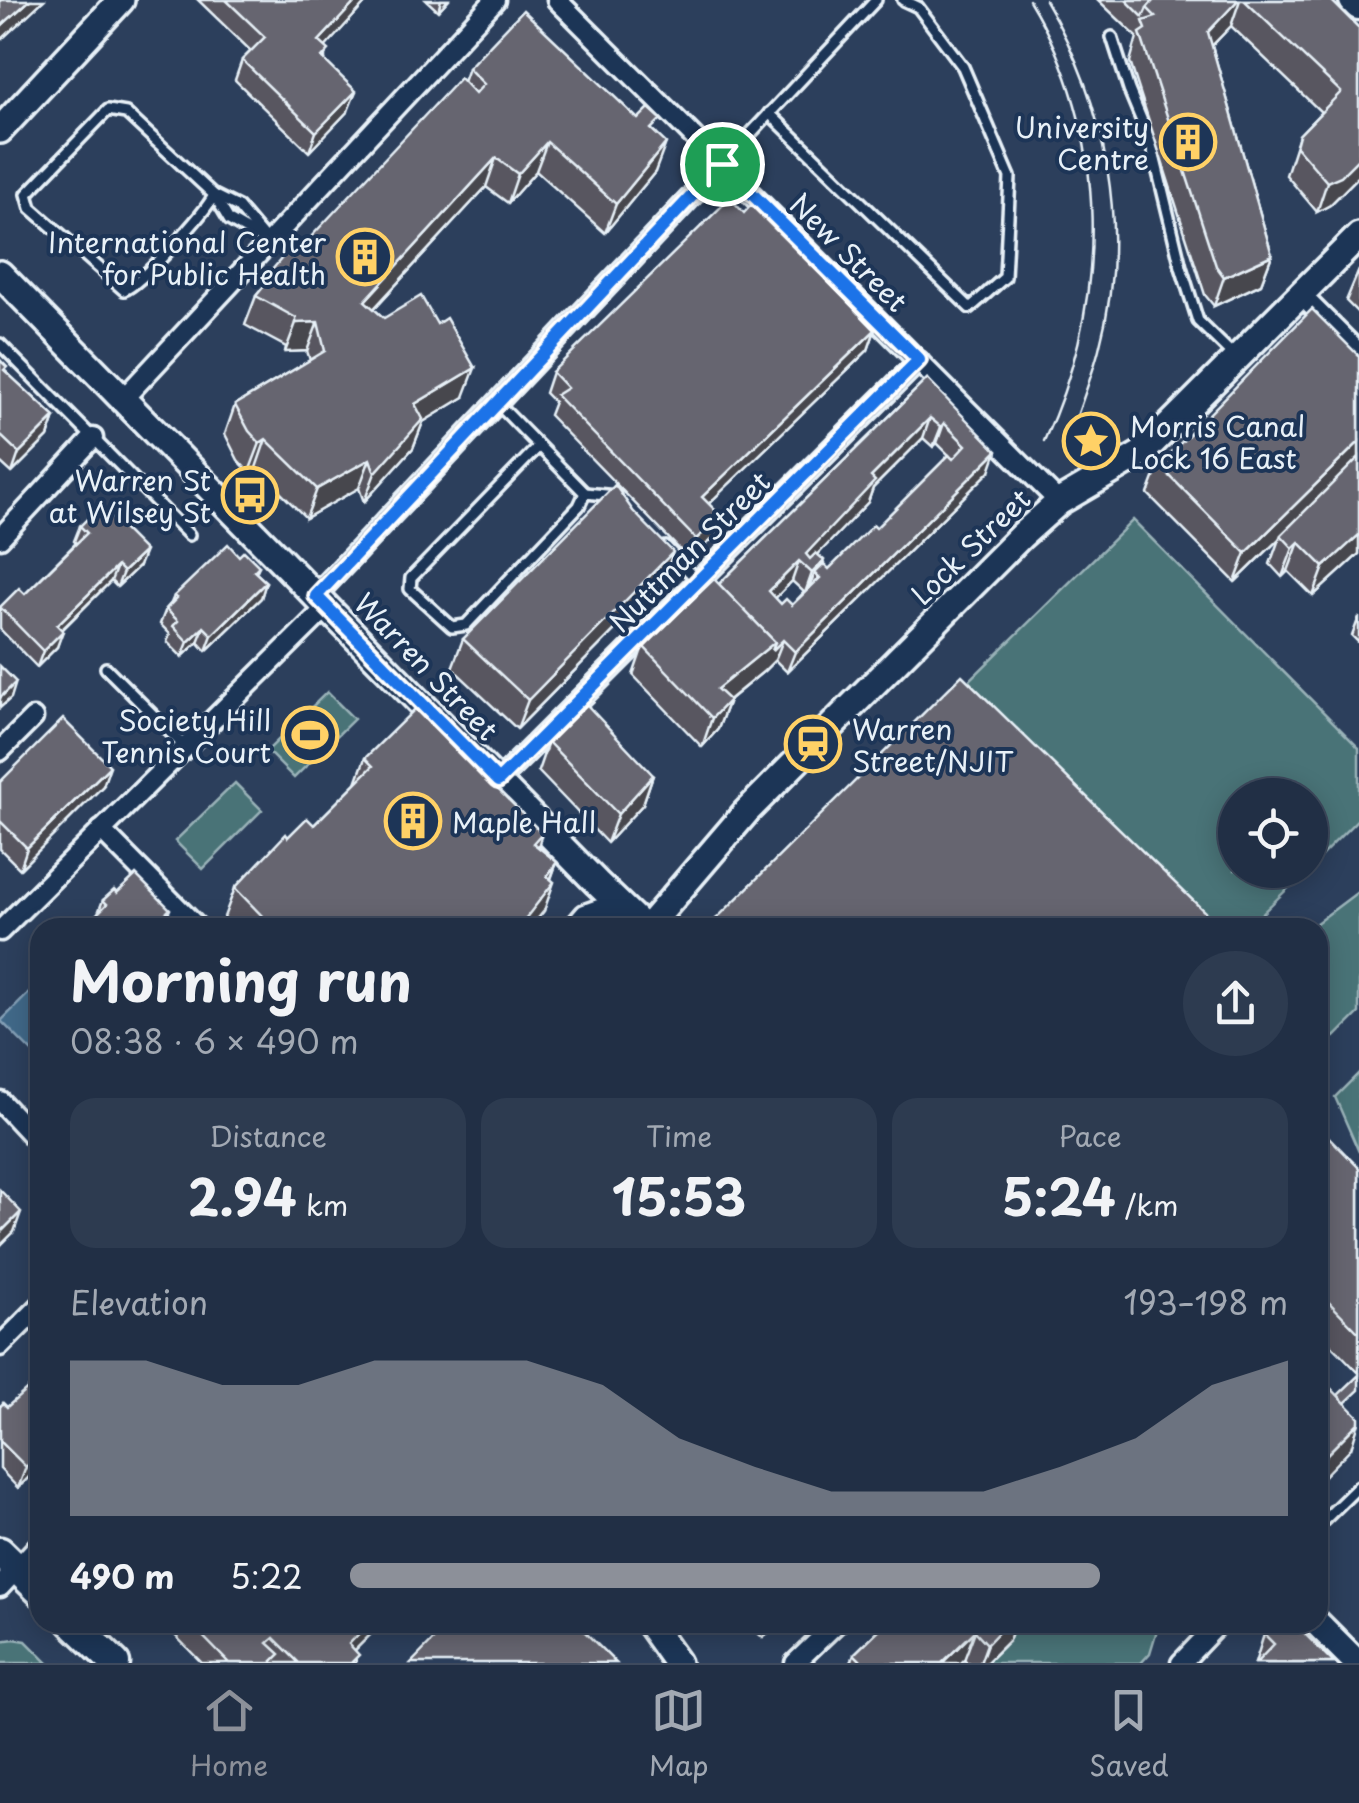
<!DOCTYPE html>
<meta charset="utf-8">
<style>
:root{--surface:#212f45;--page:#2d3b50;--text:#f1f3f6;--muted:#a2a9b3;--line:#3e4a5e;--accent:#8c9099}
body{margin:0;font-family:"Playpen Sans",sans-serif;background:var(--page);color:var(--text);height:100vh;display:flex;flex-direction:column;font-size:38px;white-space:nowrap}
*{box-sizing:border-box;margin:0}
p{font-size:32px;color:var(--muted)}
.icon{flex:none;width:55px;height:55px;fill:none;stroke:currentColor;stroke-width:2;stroke-linecap:round;stroke-linejoin:round}
.map{position:relative;flex:1;overflow:hidden}
.panel{position:absolute;left:30px;top:918px;width:1298px;height:715px;display:flex;flex-direction:column;background:var(--surface);border-radius:30px;box-shadow:0 5px 25px #0003,0 0 0 2px var(--line)}
.panel>*{flex:none}
.controls{position:absolute;left:1218px;top:778px;display:grid;gap:20px}
.controls a{display:grid;place-items:center;width:110px;height:110px;border-radius:50%;background:var(--surface);box-shadow:0 5px 25px #0003,0 0 0 2px var(--line);font-size:50px}
.pin{position:absolute;display:grid;place-items:center;width:85px;height:85px;color:#fff;margin:-42px;border:5px solid #fff;border-radius:50%;box-shadow:0 2px 10px #0007}
.round{display:grid;place-items:center;flex:none;width:105px;height:105px;border-radius:52px;background:var(--page)}
.overview{display:flex;align-items:center;justify-content:space-between;height:170px;padding:0 40px}
h1{font-size:55px;font-weight:700;line-height:75px}
.stats{display:grid;grid-template-columns:repeat(3,1fr);gap:15px;height:170px;padding:10px 40px}
.stats div{display:grid;align-content:center;border-radius:25px;background:var(--page);text-align:center}
.stats b{font-size:50px;font-weight:700}
.stats small{font-size:28px;font-weight:400}
.stats p{font-size:28px}
.chart{height:280px;padding:20px 40px}
.chart p{display:flex;justify-content:space-between}
.chart svg{width:100%;height:180px;margin-top:10px;fill:var(--accent);opacity:.7}
ul{padding:0 40px;list-style:none;font-size:32px}
li{display:grid;grid-template-columns:160px 120px 1fr;align-items:center;height:75px}
li i{height:25px;border-radius:12px;background:var(--accent)}
.menu{display:flex;justify-content:space-around;align-items:center;height:140px;border-top:2px solid var(--line);background:var(--surface);font-size:28px;color:var(--muted)}
.menu a{display:grid;justify-items:center;gap:5px}
.menu .active{color:var(--accent)}
.map>svg:first-child{display:block}
.green{fill:#4a7377;stroke:#99b2b8;stroke-width:2.5}
.water{fill:#406788;stroke:#839eb5;stroke-width:2.5}
.lines{fill:none;stroke-linecap:round;stroke-linejoin:round}
.service-casing{stroke:#e8f1f8;stroke-width:16}
.minor-casing{stroke:#e8f1f8;stroke-width:25}
.secondary-casing{stroke:#e8f1f8;stroke-width:32}
.primary-casing{stroke:#e8f1f8;stroke-width:35}
.service{stroke:#1d3557;stroke-width:9}
.minor{stroke:#1d3557;stroke-width:18}
.secondary{stroke:#1d3557;stroke-width:25}
.primary{stroke:#1d3557;stroke-width:28}
.tram{stroke:#e8f1f8;stroke-width:2.5}
.wall{fill:#585760;stroke:#e8f1f8;stroke-width:2.5;fill-rule:evenodd}
.shaded-wall{fill:#47474e;stroke:#e8f1f8;stroke-width:2.5}
.building{fill:#666570;stroke:#e8f1f8;stroke-width:2.5;fill-rule:evenodd}
.route-casing{stroke:#fff;stroke-width:20}
.route{stroke:#1a73e8;stroke-width:12}
.labels{text-anchor:middle;dominant-baseline:central;stroke-width:8;stroke-linejoin:round;paint-order:stroke}
.poi-label{font-size:28px;fill:#e8f1f8;stroke:#1d3557;text-anchor:end}
.street-label{font-size:28px;fill:#e8f1f8;stroke:#1d3557}
</style>
<div class="map">
<svg width="1359" height="1663" viewBox="0 0 1359 1663">
<rect width="100%" height="100%" fill="#2c3f5c"/>
<filter id="ink" filterUnits="userSpaceOnUse"><feTurbulence type="fractalNoise" baseFrequency=".01" numOctaves="2"/><feDisplacementMap in="SourceGraphic" scale="20" xChannelSelector="R" yChannelSelector="G"/><feConvolveMatrix kernelMatrix="1 2 1 2 8 2 1 2 1" color-interpolation-filters="sRGB"/></filter>
<g filter="url(#ink)">
<!-- green -->
<g class="green">
<path d="M1133,520L1359,748V818L1310,867V795H1235V870H1307L1248,927H1207L966,684Z"/>
<path d="M327,692L354,719L294,778L267,751Z"/>
<path d="M235,783L262,810L203,869L175,841Z"/>
<path d="M1359,891V1013L1335,1037L1318,1029V928L1311,927Z"/>
<path d="M1359,1073V1152L1335,1097Z"/>
<path d="M1006,1623H1149L1157,1630L1150,1653L1141,1663H986L1009,1641Z"/>
<path d="M14,1639L26,1641L48,1663H0V1641Z"/>
</g>
<!-- water -->
<path class="water" d="M40,982V1048L34,1054L1,1021Z"/>
<g class="lines">
<!-- service casing -->
<g class="service-casing">
<g id="service">
<path d="M1112,37L1129,90L1151,143L1181,267L1198,321L1234,356"/>
<path d="M769,113L970,308L1005,277L1010,177L963,67L918,7L903,0"/>
<path d="M722,164L876,0"/>
<path d="M214,195C205,213 141,284 124,290L31,208L27,194L108,110L126,113L214,195L229,220L269,243"/>
<path d="M216,196L238,207L264,238"/>
<path d="M0,344L189,535"/>
<path d="M497,403L585,493L579,506L466,625L452,627L410,589L411,578L538,447"/>
<path d="M585,493L616,496"/>
<path d="M666,547L698,581"/>
<path d="M106,668L185,747"/>
<path d="M1318,1526L1359,1486"/>
</g>
</g>
<!-- minor casing -->
<g class="minor-casing">
<g id="minor">
<path d="M557,0L1059,502"/>
<path d="M1300,294L1359,353"/>
<path d="M123,399L495,0"/>
<path d="M0,538L93,438"/>
<path d="M316,595L722,164"/>
<path d="M0,751L33,718"/>
<path d="M498,781L919,361"/>
<path d="M101,830L198,928"/>
<path d="M573,928L585,914L599,909L633,923"/>
<path d="M0,931L327,607"/>
<path d="M0,1101L40,1144"/>
<path d="M0,1346L40,1306"/>
<path d="M0,1587L40,1544"/>
<path d="M795,1663L838,1622"/>
<path d="M1181,1663L1220,1622"/>
</g>
</g>
<!-- secondary casing -->
<g class="secondary-casing">
<g id="secondary">
<path d="M0,130L121,0"/>
<path d="M0,274L597,883L644,928"/>
<path d="M647,928L747,811L1021,536L1059,502L1141,454L1359,236"/>
<path d="M648,1622L677,1663"/>
<path d="M1316,1622L1357,1663"/>
</g>
</g>
<!-- primary casing -->
<g class="primary-casing">
<g id="primary">
<path d="M1354,0L1359,5"/>
<path d="M0,1552L40,1591"/>
<path d="M72,1622L115,1663"/>
</g>
</g>
<!-- service -->
<use href="#service" class="service"/>
<!-- minor -->
<use href="#minor" class="minor"/>
<!-- secondary -->
<use href="#secondary" class="secondary"/>
<!-- primary -->
<use href="#primary" class="primary"/>
<!-- tram -->
<g class="tram">
<path d="M1029,0C1111,135 1109,300 1044,441"/>
<path d="M1045,0C1107,104 1131,230 1099,349C1093,373 1083,398 1075,422"/>
</g>
</g>
<!-- wall -->
<g class="wall">
<path d="M198,0H368L325,47V61L348,111L309,152L235,80L242,60L251,51Z"/>
<path d="M426,0H448L438,11Z"/>
<path d="M1098,0H1331L1359,28V176L1330,205L1317,212L1286,175L1299,135L1321,112L1231,26L1212,46L1272,255L1261,284L1214,306L1205,295L1130,62L1137,37Z"/>
<path d="M468,68L638,119L656,133L655,172L605,233L536,171L508,203L486,187L374,309L464,397L423,422L413,448L364,502L359,488L306,518L256,468L249,472L238,460L225,434L235,405L310,360L307,351L285,352L286,347L245,325L256,296L266,284L271,271L292,257L463,82Z"/>
<path d="M744,213L875,330L868,350L709,503L715,537L689,559L549,415L554,402L545,393L552,372Z"/>
<path d="M1359,270V314L1346,301Z"/>
<path d="M1359,356V554L1313,596L1288,571L1282,577L1270,564L1279,539L1235,582L1148,494L1159,465Z"/>
<path d="M0,360L5,371L55,417L48,437L12,473L0,462Z"/>
<path d="M927,379L990,471L787,672L775,660L764,671L729,700L718,729L702,747L633,675L643,646L719,584ZM923,438L933,447L937,443L949,455L876,528L829,569L822,566L818,554L868,502L873,488ZM792,581L804,592L792,605L781,604L775,598Z"/>
<path d="M80,526L139,566L117,587L111,581L62,630L57,647L37,667L0,629V607L25,594L76,543L74,541Z"/>
<path d="M239,556L259,566L256,573L266,582L261,598L206,651L198,642L182,657L167,642L170,634L160,624L166,609L171,603L174,596Z"/>
<path d="M663,581L517,729L452,668L463,639Z"/>
<path d="M1359,617V643L1352,636Z"/>
<path d="M548,742L653,775L643,804L607,843L538,771Z"/>
<path d="M365,758L542,833L538,847L557,862L551,879L544,911L530,928H235L224,917L235,888L288,837L314,825L356,783Z"/>
<path d="M0,782L103,786L20,869L0,849Z"/>
<path d="M117,893L164,924L161,928H86L88,923L98,913L103,900Z"/>
<path d="M1210,917L1206,928H712L716,919Z"/>
<path d="M1318,1142L1359,1168V1373L1318,1331Z"/>
<path d="M0,1407L38,1468L18,1488L0,1469Z"/>
<path d="M162,1622H383L355,1650L356,1663H202Z"/>
<path d="M746,1622H779L763,1638Z"/>
<path d="M887,1622H1016L1009,1640L986,1663H967L964,1660L961,1663H851L854,1654Z"/>
<path d="M1149,1622H1165L1157,1630Z"/>
<path d="M1268,1622L1288,1630L1334,1663H1255Z"/>
</g>
<!-- shaded-wall -->
<g class="shaded-wall">
<path d="M30,0H44L0,41V27Z"/>
<path d="M357,0H368L312,62L319,41Z"/>
<path d="M441,0H448L438,11Z"/>
<path d="M1238,0H1240L1231,26L1197,61L1208,32Z"/>
<path d="M356,91L348,111L309,152L316,132Z"/>
<path d="M547,142L536,171L508,203L518,174Z"/>
<path d="M666,143L655,172L605,233L616,204Z"/>
<path d="M496,158L486,187L354,330L365,301Z"/>
<path d="M1359,158V176L1330,205L1317,212L1327,182Z"/>
<path d="M1272,255L1261,284L1214,306L1224,277Z"/>
<path d="M318,322L307,351L285,352L296,323Z"/>
<path d="M875,330L868,350L695,517L702,497Z"/>
<path d="M475,368L464,397L423,422L413,448L364,502L375,473L415,404Z"/>
<path d="M55,417L48,437L12,473L19,453Z"/>
<path d="M930,418L923,438L873,488L868,502L806,567V554L871,477Z"/>
<path d="M944,423L937,443L933,447L941,427Z"/>
<path d="M266,439L256,468L249,472L260,443Z"/>
<path d="M1359,442V461L1281,535L1279,539L1235,582L1246,553Z"/>
<path d="M997,451L990,471L787,672L795,652Z"/>
<path d="M370,459L359,488L306,518L317,489Z"/>
<path d="M722,517L715,537L689,559L696,539Z"/>
<path d="M1359,534V554L1313,596L1324,567Z"/>
<path d="M1299,542L1288,571L1282,577L1293,548Z"/>
<path d="M145,551L139,566L117,587L123,572Z"/>
<path d="M673,552L663,581L517,729L528,700Z"/>
<path d="M824,560L818,577L815,573L809,588L805,593L812,573Z"/>
<path d="M799,561L792,581L762,612L769,591Z"/>
<path d="M117,566L111,581L51,640L57,625Z"/>
<path d="M266,582L261,598L206,651L212,635Z"/>
<path d="M204,627L198,642L182,657L188,642Z"/>
<path d="M63,631L57,647L37,667L43,651Z"/>
<path d="M783,640L775,660L764,671L710,715L717,689L775,642Z"/>
<path d="M16,682L11,698L0,708V698Z"/>
<path d="M729,700L718,729L702,747L712,718Z"/>
<path d="M110,766L103,786L20,869L27,848Z"/>
<path d="M653,775L643,804L607,843L618,814Z"/>
<path d="M557,862L546,891L554,882L544,911L530,928H518L547,876Z"/>
<path d="M170,909L164,924L161,928H151Z"/>
<path d="M21,1212L14,1232L0,1246V1233Z"/>
<path d="M1359,1422L1351,1448L1318,1482V1463Z"/>
<path d="M40,1449V1462L38,1468L18,1488L26,1467Z"/>
<path d="M370,1622H383L342,1663L349,1644Z"/>
<path d="M768,1622H779L763,1638Z"/>
<path d="M1008,1622H1016L1009,1640L986,1663H980L987,1644Z"/>
<path d="M975,1631L964,1660L961,1663H942Z"/>
</g>
<!-- building -->
<g class="building">
<path d="M0,0H30L0,27Z"/>
<path d="M226,0H357L319,41L329,50L322,58L356,91L316,132L242,60L265,37Z"/>
<path d="M1126,0H1154L1147,8L1143,17Z"/>
<path d="M1154,0H1238L1208,32L1272,255L1224,277L1216,266L1140,33L1146,29L1143,21L1156,17L1147,8Z"/>
<path d="M1244,0H1331L1359,28V158L1341,176L1327,182L1296,146L1299,135L1341,92Z"/>
<path d="M523,10L638,119L649,108L661,119L651,129L666,143L616,204L547,142L518,174L496,158L365,301L384,318L421,296L437,324L446,318L475,368L415,404L423,419L375,473L370,459L317,489L266,439L260,443L249,431L235,405L325,351L318,322L296,323V318L256,296L269,280H282L271,271L287,252L292,257L460,78L475,94L484,84L468,68Z"/>
<path d="M730,198L744,213L753,203L875,330L702,497L722,517L696,539L556,395L567,388L552,372Z"/>
<path d="M1312,309L1359,356V442L1246,553L1159,465Z"/>
<path d="M0,360L7,367L4,370L55,417L19,453L0,435Z"/>
<path d="M927,379L997,451L795,652L783,640L772,651L775,642L719,584ZM930,418L941,427L944,423L966,445L953,459L949,455L876,528L873,525L829,569L824,564L815,573L820,578L792,605L786,599L781,604L769,591L799,561L812,573L824,560L816,553L810,559L806,554L875,481L871,477Z"/>
<path d="M1359,457V535L1324,567L1299,542L1293,548L1281,535Z"/>
<path d="M615,485L633,511L673,552L528,700L463,639Z"/>
<path d="M100,506L145,551L123,572L117,566L57,625L63,631L43,651L0,607L19,588L25,594L87,533L80,526Z"/>
<path d="M228,544L239,556L244,551L259,566L254,571L266,582L212,635L204,627L188,642L173,626L178,621L166,609L177,598L174,596Z"/>
<path d="M714,579L775,642L717,689L729,700L712,718L643,646Z"/>
<path d="M0,666L16,682L0,698Z"/>
<path d="M962,675L1210,917L1199,928H724L716,919Z"/>
<path d="M586,704L653,775L618,814L548,742Z"/>
<path d="M416,708L542,833L533,843L557,862L547,876L554,882L518,928H274L235,888L286,834L288,837L307,818L314,825L373,766L365,758Z"/>
<path d="M63,719L110,766L27,848L0,821V782Z"/>
<path d="M136,875L170,909L151,928H92L88,923L107,904L103,900L114,890L117,893Z"/>
<path d="M1326,1134L1359,1168V1333L1318,1291V1142Z"/>
<path d="M0,1190L21,1212L0,1233Z"/>
<path d="M1318,1375L1359,1417V1422L1318,1463Z"/>
<path d="M1359,1375V1390L1345,1403L1338,1395Z"/>
<path d="M40,1378V1453L26,1467L0,1441V1407L3,1403L7,1407Z"/>
<path d="M189,1622H370L349,1644L359,1655L351,1663H299L274,1638L268,1643L280,1654L271,1663H229Z"/>
<path d="M451,1622H575L616,1663H411Z"/>
<path d="M887,1622H1008L987,1644L975,1631L942,1663H863L854,1654Z"/>
<path d="M1268,1622H1283L1288,1630L1295,1624L1334,1663H1256L1274,1644L1265,1635Z"/>
</g>
</g>
<g class="lines" filter="url(#ink)">
<!-- route casing -->
<g class="route-casing">
<path id="route" d="M722,164L919,360L498,781L316,596Z"/>
</g>
<!-- route -->
<use href="#route" class="route"/>
</g>
<!-- icons -->
<defs>
<g id="building-ring" transform="scale(2.875)"><circle r="9.5" fill="#1d3557" stroke="#ffd166" stroke-width="1.5"/><path d="M-4-6H4V6H1V3H-1V6H-4ZM-2.5-4.3h1.7v1.8h-1.7ZM.8-4.3h1.7v1.8H.8ZM-2.5-1h1.7V.8h-1.7ZM.8-1h1.7V.8H.8Z" fill="#ffd166"/></g>
<g id="sight-ring" transform="scale(2.875)"><circle r="9.5" fill="#1d3557" stroke="#ffd166" stroke-width="1.5"/><path d="M0-6L1.8-2.2L6-1.7L2.9 1.2L3.7 5.4L0 3.3L-3.7 5.4L-2.9 1.2L-6-1.7L-1.8-2.2Z" fill="#ffd166"/></g>
<g id="bus-ring" transform="scale(2.875)"><circle r="9.5" fill="#1d3557" stroke="#ffd166" stroke-width="1.5"/><path d="M-5-6H5V4H4V6H2V4H-2V6H-4V4H-5ZM-3.5-4V0h7V-4ZM-3.5 1.2v1.5H-2V1.2ZM2 1.2v1.5H3.5V1.2Z" fill="#ffd166"/></g>
<g id="stadium-ring" transform="scale(2.875)"><circle r="9.5" fill="#1d3557" stroke="#ffd166" stroke-width="1.5"/><path d="M0-5a6.5 5 0 1 0 0 10a6.5 5 0 1 0 0-10ZM-3.5-1.8h7v3.6h-7Z" fill="#ffd166"/></g>
<g id="station-ring" transform="scale(2.875)"><circle r="9.5" fill="#1d3557" stroke="#ffd166" stroke-width="1.5"/><path d="M-3-6H3Q5-6 5-4V2Q5 4 3 4L4.5 6H3L1.5 4h-3L-3 6H-4.5L-3 4Q-5 4-5 2V-4Q-5-6-3-6ZM-3.5-4v3h7v-3ZM-3.5 1v1.5H-2V1ZM2 1v1.5H3.5V1Z" fill="#ffd166"/></g>
</defs>
<g fill-rule="evenodd">
<use href="#building-ring" x="1188" y="142"/>
<use href="#building-ring" x="365" y="257"/>
<use href="#sight-ring" x="1091" y="441"/>
<use href="#bus-ring" x="250" y="495"/>
<use href="#stadium-ring" x="310" y="735"/>
<use href="#station-ring" x="813" y="744"/>
<use href="#building-ring" x="413" y="821"/>
</g>
<g class="labels">
<!-- poi labels -->
<g class="poi-label">
<text x="1149" y="126">University<tspan x="1149" dy="32">Centre</tspan></text>
<text x="326" y="241">International Center<tspan x="326" dy="32">for Public Health</tspan></text>
<text x="1130" y="425" text-anchor="start">Morris Canal<tspan x="1130" dy="32">Lock 16 East</tspan></text>
<text x="211" y="479">Warren St<tspan x="211" dy="32">at Wilsey St</tspan></text>
<text x="271" y="719">Society Hill<tspan x="271" dy="32">Tennis Court</tspan></text>
<text x="852" y="728" text-anchor="start">Warren<tspan x="852" dy="32">Street/NJIT</tspan></text>
<text x="452" y="821" text-anchor="start">Maple Hall</text>
</g>
<!-- street labels -->
<g class="street-label">
<text transform="translate(849 252) rotate(45)">New Street</text>
<text transform="translate(970 546) rotate(-44)">Lock Street</text>
<text transform="translate(689 551) rotate(-45)">Nuttman Street</text>
<text transform="translate(427 666) rotate(46)">Warren Street</text>
</g>
</g>
</svg>
<div class="controls">
<a><svg class="icon" aria-label="locate" viewBox="0 0 24 24"><circle cx="12" cy="12" r="6"/><path d="M12 2v4M12 18v4M2 12h4M18 12h4"/></svg></a>
</div>
<div class="pin" style="left:722px;top:164px;background:#1e9e55"><svg class="icon" aria-label="arrive" viewBox="0 0 24 24"><path d="M6 21V4h12l-3 4 3 4H6"/></svg></div>
<section class="panel">
<div class="overview"><div><h1>Morning run</h1><p>08:38 · 6 × 490 m</p></div><a class="round"><svg class="icon" aria-label="share" viewBox="0 0 24 24"><path d="M12 15V3M7 8l5-5 5 5M5 13v7h14v-7"/></svg></a></div>
<div class="stats">
<div><p>Distance</p><b>2.94<small> km</small></b></div>
<div><p>Time</p><b>15:53</b></div>
<div><p>Pace</p><b>5:24<small> /km</small></b></div>
</div>
<div class="chart"><p><span>Elevation</span>193–198 m</p>
<svg viewBox="0 0 160 44" preserveAspectRatio="none"><path d="M0 44V6L10 6L20 12L30 12L40 6L50 6L60 6L70 12L80 25L90 32L100 38L110 38L120 38L130 32L140 25L150 12L160 6V44z"/></svg>
</div>
<ul>
<li><b>490 m</b>5:22<i style="width:80%"></i></li>
</ul>
</section>
</div>
<nav class="menu">
<a class="active"><svg class="icon" aria-label="home" viewBox="0 0 24 24"><path d="M3 11l9-7 9 7M6 9v11h12V9"/></svg>Home</a>
<a><svg class="icon" aria-label="map" viewBox="0 0 24 24"><path d="M3 6l6-2 6 2 6-2v14l-6 2-6-2-6 2zM9 4v14M15 6v14"/></svg>Map</a>
<a><svg class="icon" aria-label="saved" viewBox="0 0 24 24"><path d="M7 4h10v16l-5-4-5 4z"/></svg>Saved</a>
</nav>
